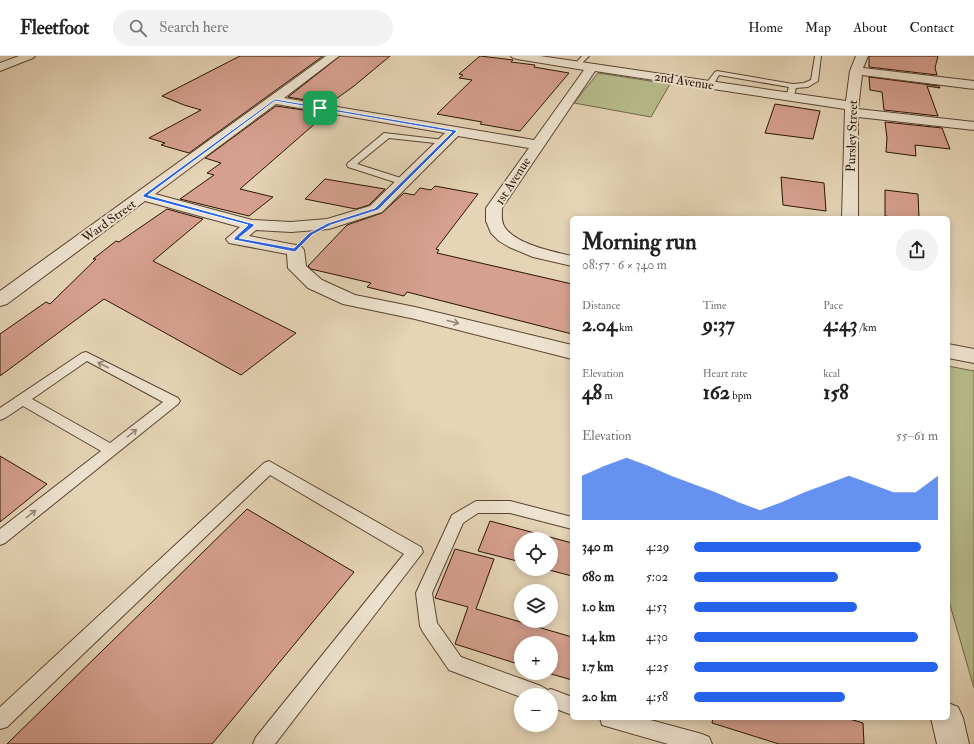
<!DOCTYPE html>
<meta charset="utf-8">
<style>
:root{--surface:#fff;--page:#f2f2f2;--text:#222;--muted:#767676;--line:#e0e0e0;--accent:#2563eb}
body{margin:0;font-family:"IM FELL Double Pica",serif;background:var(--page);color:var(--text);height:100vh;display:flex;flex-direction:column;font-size:15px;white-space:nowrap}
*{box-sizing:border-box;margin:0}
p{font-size:13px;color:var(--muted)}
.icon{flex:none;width:22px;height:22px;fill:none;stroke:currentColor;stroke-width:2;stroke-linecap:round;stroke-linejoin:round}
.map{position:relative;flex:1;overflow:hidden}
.side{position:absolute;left:570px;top:160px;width:380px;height:504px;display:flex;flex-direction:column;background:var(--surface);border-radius:6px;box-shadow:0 2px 10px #0003}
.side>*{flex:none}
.fabs{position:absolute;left:514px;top:476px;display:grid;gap:8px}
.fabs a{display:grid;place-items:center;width:44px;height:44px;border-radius:50%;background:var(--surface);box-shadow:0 2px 10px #0003;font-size:20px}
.pin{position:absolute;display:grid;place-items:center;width:34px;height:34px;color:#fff;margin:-17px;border-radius:8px;box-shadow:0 2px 6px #0006}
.round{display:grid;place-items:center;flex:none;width:42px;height:42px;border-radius:21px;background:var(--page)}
.overview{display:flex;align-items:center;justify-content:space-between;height:68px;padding:0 12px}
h1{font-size:22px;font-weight:700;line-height:30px}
.metrics{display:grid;grid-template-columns:repeat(3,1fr);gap:6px;height:68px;padding:4px 12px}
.metrics div{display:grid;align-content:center}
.metrics b{font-size:20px;font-weight:700}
.metrics small{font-size:11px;font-weight:400}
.metrics p{font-size:11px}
.chart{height:112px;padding:8px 12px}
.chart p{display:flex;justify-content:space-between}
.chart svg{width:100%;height:72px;margin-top:4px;fill:var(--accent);opacity:.7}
ul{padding:0 12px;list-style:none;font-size:13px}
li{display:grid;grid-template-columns:64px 48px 1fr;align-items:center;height:30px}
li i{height:10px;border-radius:5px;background:var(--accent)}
header{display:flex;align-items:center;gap:24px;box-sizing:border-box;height:56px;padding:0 20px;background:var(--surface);border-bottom:1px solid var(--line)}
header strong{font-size:19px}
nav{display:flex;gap:22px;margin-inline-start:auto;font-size:14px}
.search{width:280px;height:36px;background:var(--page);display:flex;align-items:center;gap:10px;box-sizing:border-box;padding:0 14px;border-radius:22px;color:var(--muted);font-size:15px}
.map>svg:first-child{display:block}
.green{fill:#b7bc8c;stroke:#716848}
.building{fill:#d6a090;stroke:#2b1405}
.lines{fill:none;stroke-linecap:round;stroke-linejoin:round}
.service-casing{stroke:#5a4431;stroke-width:2}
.minor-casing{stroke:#5a4431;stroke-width:2}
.tertiary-casing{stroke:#5a4431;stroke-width:2}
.service{fill:#eee3d0;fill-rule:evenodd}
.minor{fill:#eee3d0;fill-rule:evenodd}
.tertiary{fill:#eee3d0;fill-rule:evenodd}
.oneway{stroke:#968675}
.route{fill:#2563eb;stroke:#fff;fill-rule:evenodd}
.labels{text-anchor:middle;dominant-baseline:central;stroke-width:4;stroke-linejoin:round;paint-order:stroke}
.far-street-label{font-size:13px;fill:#2b1405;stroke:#eee3d0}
</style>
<header>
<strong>Fleetfoot</strong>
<div class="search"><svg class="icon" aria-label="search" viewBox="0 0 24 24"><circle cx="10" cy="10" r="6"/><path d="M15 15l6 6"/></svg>Search here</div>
<nav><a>Home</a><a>Map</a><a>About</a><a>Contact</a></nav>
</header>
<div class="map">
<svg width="974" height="688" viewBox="0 0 974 688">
<rect width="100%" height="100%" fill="#e5d4b6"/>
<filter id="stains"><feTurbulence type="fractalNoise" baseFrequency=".005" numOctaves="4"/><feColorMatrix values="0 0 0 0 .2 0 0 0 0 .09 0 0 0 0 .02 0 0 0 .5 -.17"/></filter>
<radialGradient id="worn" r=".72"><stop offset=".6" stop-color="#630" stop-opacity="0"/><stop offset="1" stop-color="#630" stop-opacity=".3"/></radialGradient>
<!-- green -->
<g class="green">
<path d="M598,17L670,28L651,61L574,47Z"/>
<path d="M948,310L974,315V632L948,542Z"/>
</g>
<!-- building -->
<g class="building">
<path d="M240,0H323L189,97L161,89L165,87L149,82L201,54L184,49L162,40Z"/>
<path d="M340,0H390L354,30L329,48L288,41Z"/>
<path d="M480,0L513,4L511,6L535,9L534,11L569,17L520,75L480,68L482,66L437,58L472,24L459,22L463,19L459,18Z"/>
<path d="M869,0H938L935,12L937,19L869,11Z"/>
<path d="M869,21L939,30L940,32L927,30L938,60L884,54L882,36L870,34Z"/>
<path d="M775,48L820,55L813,83L765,77Z"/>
<path d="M276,50L317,56L308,63L318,65L240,133L273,141L249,160L180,143L214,119L207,117L221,107L205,102Z"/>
<path d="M885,66L942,72L950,93L915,89L916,100L886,96L887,82Z"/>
<path d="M781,121L824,127L826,155L783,149Z"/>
<path d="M325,123L385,133L369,149L356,153L305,143Z"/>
<path d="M435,130L478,138L436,193L439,194L437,197L572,228V278L407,236L404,240L367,231L371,227L311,213L308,210L347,169L382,157L404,137L414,139L420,132L431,134Z"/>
<path d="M885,134L918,138L919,162H898L885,160Z"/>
<path d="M167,153L203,163L153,205L296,277L241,319L104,243L0,320V278L46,246L50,248L96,203H93L116,185L119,186Z"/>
<path d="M0,400L47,428L0,466Z"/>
<path d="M247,453L354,516L212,688H7Z"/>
<path d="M490,465L572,487V520L545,513H551V483H521V506L478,495Z"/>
<path d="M455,493L494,503L476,553L572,581V624L548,617H551V587H521V609L455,588L468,551L435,542Z"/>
<path d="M713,662H846L863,667L864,688H779L712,667Z"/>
</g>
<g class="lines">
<!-- service casing -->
<g class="service-casing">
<g id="service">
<path d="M582,0H589L579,10H575V8Z"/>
<path d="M815,0H821L818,25L808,31L796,32L793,43H790L786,41L789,31L719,19L712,31H709L705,29L715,16L717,15L793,28L804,27L811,24Z"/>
<path d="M384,77L444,84L448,86L444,88L389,82L357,108L407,124L409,126L404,129L348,111L347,109L348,107Z"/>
<path d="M86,296L178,342L180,345L178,348L5,487L0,489V473L101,395L23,350L5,362L0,364V352L82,297ZM87,305L163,346L110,387L32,343Z"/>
<path d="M269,405L421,491L423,496L275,688H253L256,681L404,498L270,419L7,671L0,673V651L264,407Z"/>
<path d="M476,445H510L572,461V473L510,457H478L463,467L432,537L437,567L461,601L541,630L548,634L551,633L572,641V659L551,651V639H521V641L449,614L423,576L420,570L416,537L452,459Z"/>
<path d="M600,662H643L702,678L709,681L712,688H668L609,671L602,669Z"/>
</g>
</g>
<!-- minor casing -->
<g class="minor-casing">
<g id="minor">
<path d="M326,0H339L284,42L534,84L584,14L517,3L513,2L511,0H540L846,45L850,15L856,0H868L863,12L974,25V33L862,19L858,53L974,66V74L858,61V162H842L845,53L595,15L502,152C502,159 501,164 504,170C514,188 554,196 572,200V210L533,201L509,191L499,185L491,177L486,165V152L529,92L458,80L382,156L329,173L291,176L256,174L249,180L301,190L304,194L306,210L322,224L355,239L415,251L572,289V303L415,263L343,248L308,232L288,212L287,198L229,187L226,183L240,171L145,145L7,248L0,250V235ZM276,48L445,77L370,150L327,163L291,166L252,164L155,138Z"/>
<path d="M948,288L974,293V307L948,302Z"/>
<path d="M948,647L958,651L963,662L969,688H937L931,662H948Z"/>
</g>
</g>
<!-- tertiary casing -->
<g class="tertiary-casing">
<path id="tertiary" d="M19,0H35L33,2L0,15V7Z"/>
</g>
<!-- service -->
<use href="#service" class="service"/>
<!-- minor -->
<use href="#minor" class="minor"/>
<!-- tertiary -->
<use href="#tertiary" class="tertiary"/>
</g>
<!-- one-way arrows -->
<defs><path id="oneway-shaft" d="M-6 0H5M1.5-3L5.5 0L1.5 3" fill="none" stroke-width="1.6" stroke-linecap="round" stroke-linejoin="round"/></defs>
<g class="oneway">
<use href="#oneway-shaft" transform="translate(453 266) rotate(14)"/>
<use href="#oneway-shaft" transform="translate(103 309) rotate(-153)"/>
<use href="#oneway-shaft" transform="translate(132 377) rotate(-39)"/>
<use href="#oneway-shaft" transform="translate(31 458) rotate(-38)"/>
</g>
<!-- route -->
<path class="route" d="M275,43L455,74L457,75L378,154L331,169L312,179L295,196L234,184V182L248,169L143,141V139ZM275,45L452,76L375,152L328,167L309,177L294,192L239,182L254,170V168L148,139Z"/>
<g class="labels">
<!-- far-street labels -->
<g class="far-street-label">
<text transform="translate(684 25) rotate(9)">2nd Avenue</text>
<text transform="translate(852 80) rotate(-88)">Pursley Street</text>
<text transform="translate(513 125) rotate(-57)">1st Avenue</text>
<text transform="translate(109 165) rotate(-36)">Ward Street</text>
</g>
</g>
<rect width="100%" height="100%" filter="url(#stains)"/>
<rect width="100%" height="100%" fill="url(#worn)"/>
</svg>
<div class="fabs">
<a><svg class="icon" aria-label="locate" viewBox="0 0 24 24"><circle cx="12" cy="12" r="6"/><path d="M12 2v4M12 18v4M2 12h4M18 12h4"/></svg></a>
<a><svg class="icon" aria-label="layers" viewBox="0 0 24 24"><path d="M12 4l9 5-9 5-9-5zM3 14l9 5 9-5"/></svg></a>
<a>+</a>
<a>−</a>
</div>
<div class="pin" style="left:320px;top:52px;background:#1e9e55"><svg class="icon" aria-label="arrive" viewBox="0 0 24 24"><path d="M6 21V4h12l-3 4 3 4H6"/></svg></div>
<section class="side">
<div class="overview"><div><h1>Morning run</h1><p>08:57 · 6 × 340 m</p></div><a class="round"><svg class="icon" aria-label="share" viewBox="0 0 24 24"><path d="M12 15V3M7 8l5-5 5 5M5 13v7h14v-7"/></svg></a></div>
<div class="metrics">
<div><p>Distance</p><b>2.04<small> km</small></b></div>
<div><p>Time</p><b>9:37</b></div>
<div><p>Pace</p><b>4:43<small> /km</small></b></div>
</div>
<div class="metrics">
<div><p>Elevation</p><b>48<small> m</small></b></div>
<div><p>Heart rate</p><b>162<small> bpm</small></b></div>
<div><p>kcal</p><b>158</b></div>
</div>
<div class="chart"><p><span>Elevation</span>55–61 m</p>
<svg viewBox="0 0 160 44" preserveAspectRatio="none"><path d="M0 44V17L10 11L20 6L30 11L40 17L50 22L60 27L70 33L80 38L90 33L100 27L110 22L120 17L130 22L140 27L150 27L160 17V44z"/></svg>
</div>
<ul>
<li><b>340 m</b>4:29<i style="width:93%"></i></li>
<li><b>680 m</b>5:02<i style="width:59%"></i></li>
<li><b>1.0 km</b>4:53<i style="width:67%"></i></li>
<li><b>1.4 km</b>4:30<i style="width:92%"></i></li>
<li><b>1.7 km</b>4:25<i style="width:100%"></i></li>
<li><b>2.0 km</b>4:58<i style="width:62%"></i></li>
</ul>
</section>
</div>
